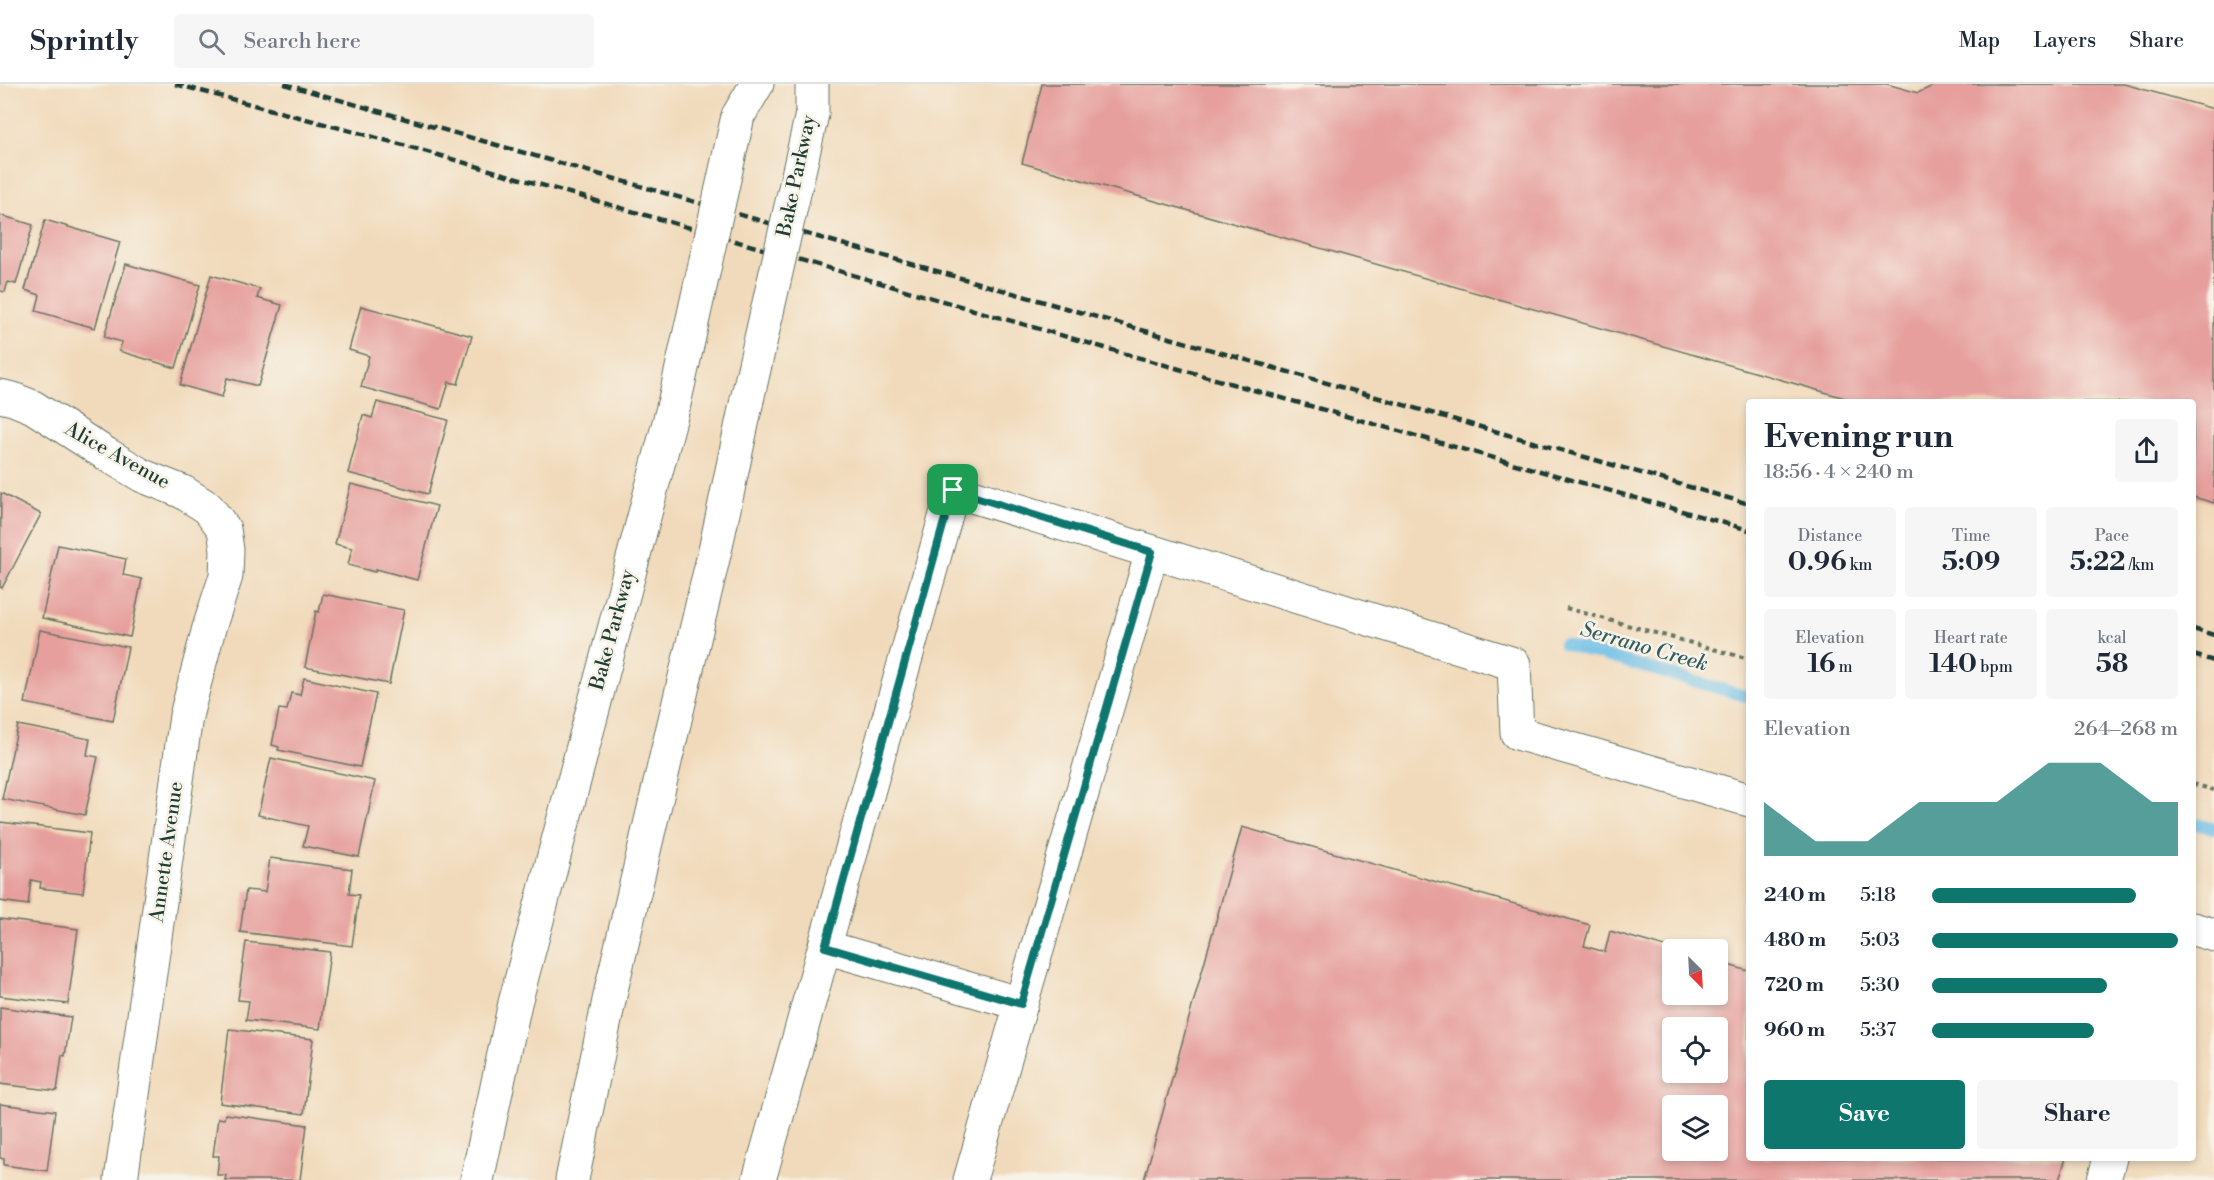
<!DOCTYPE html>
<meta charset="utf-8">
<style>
:root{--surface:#fff;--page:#f6f6f7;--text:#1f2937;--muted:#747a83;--line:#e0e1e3;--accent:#0f766e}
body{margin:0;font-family:"Libre Bodoni",serif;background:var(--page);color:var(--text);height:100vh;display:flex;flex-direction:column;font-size:22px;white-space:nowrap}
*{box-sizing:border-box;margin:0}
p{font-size:20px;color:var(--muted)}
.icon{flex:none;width:33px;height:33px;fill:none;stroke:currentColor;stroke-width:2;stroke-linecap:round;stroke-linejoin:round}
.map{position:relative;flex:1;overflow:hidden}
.drawer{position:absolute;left:1746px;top:315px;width:450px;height:762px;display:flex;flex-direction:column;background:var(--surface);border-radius:6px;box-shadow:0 3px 9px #0003}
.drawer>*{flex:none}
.needle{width:39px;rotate:156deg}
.controls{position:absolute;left:1662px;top:855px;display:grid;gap:12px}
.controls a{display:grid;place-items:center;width:66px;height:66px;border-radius:6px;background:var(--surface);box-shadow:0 3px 9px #0003;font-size:30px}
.pin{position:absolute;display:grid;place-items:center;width:51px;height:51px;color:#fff;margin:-26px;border-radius:12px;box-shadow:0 3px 9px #0006}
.round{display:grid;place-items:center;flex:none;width:63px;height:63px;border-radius:6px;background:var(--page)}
.summary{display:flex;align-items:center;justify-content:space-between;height:102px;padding:0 18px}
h1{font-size:33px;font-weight:700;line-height:45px}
.figures{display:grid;grid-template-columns:repeat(3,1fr);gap:9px;height:102px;padding:6px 18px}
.figures div{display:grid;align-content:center;border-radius:6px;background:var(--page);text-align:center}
.figures b{font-size:26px;font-weight:700}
.figures small{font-size:16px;font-weight:400}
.figures p{font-size:16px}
.chart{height:168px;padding:12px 18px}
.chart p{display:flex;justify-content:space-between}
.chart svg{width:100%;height:108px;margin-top:6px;fill:var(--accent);opacity:.7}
.action{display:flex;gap:12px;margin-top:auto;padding:12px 18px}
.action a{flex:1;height:69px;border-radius:6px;background:var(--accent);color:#fff;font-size:24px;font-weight:700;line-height:69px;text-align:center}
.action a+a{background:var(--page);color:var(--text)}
ul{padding:0 18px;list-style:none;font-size:20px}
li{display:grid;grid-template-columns:96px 72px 1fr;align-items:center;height:45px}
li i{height:15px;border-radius:8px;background:var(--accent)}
header{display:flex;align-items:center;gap:36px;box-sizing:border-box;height:84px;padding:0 30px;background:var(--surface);border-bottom:2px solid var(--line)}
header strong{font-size:28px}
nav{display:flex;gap:33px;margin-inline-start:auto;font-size:21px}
.search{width:420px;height:54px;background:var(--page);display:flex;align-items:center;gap:15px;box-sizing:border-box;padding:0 21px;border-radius:6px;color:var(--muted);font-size:22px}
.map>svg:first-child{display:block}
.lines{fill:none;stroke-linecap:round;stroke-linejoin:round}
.stream{stroke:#6bbee7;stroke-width:12}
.building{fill:#e69f9c;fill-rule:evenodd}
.minor-casing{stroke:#687463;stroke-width:35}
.major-casing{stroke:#687463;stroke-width:35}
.path{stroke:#687463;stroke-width:4;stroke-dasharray:4.5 4.5;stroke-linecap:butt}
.minor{stroke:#fff;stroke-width:33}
.major{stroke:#fff;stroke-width:33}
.rail{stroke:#1f3d34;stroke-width:4.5;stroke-dasharray:9 4.5;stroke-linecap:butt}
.major-bridge-casing{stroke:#687463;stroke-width:35;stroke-linecap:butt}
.major-bridge{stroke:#fff;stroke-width:33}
.route-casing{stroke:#fff;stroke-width:12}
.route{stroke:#0f766e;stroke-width:8}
.labels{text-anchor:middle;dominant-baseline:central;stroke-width:5;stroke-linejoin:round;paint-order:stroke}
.street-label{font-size:20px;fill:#1f3d34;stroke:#f7f3e8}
.water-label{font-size:21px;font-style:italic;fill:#325d61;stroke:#f7f3e8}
</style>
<header>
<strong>Sprintly</strong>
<div class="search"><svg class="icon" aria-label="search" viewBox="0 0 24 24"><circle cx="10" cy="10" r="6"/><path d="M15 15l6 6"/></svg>Search here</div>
<nav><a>Map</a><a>Layers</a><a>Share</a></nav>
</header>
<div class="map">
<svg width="2214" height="1096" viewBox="0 0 2214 1096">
<rect width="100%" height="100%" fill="#f7f3e8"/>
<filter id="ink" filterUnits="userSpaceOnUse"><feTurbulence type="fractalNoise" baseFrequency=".0167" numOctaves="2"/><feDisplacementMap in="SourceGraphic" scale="12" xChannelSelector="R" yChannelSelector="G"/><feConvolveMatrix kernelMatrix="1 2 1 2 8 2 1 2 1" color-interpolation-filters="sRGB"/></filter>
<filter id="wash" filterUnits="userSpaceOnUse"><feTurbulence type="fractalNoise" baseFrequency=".008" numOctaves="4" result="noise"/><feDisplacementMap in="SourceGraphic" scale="24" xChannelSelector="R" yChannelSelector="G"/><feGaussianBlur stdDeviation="1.35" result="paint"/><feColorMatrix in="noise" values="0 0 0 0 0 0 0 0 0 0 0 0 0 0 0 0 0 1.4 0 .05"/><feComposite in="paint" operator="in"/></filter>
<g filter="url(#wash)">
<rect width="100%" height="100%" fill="#f1dabb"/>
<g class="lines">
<!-- stream -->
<g class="stream">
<path d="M1564,560L1749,613"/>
<path d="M2193,739L2214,745"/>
</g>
</g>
<g id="blocks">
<!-- building -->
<g class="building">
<path d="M1042,0H1887L1918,9L1937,0H2124L2214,25V419L2193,413V318H1859L1022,79Z"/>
<path d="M0,131L33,141L16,200L8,198L5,208L0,207Z"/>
<path d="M45,136L120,158L95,244L36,227L40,211L25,206Z"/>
<path d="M126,180L200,201L176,284L119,267L122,258L104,253Z"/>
<path d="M211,191L260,205L257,214L282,221L258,302L227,294L222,313L180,301Z"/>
<path d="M361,222L472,252L458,300L449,298L441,325L361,303L369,272L349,266Z"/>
<path d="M377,318L448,336L428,410L348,389L363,331L372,334Z"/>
<path d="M351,400L437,422L417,496L376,485L375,488L348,481L352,464L335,460Z"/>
<path d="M1,409L41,430L2,504L0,503Z"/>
<path d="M58,461L126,475L123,491L142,495L130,553L42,534Z"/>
<path d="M323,510L404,526L389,600L305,583L316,527L319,528Z"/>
<path d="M40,546L128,563L113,637L25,619Z"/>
<path d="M304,594L376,610L360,683L278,666L279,663L272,661L279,625L287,626L291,609L300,611Z"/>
<path d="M18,641L90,655L87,671L98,673L85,731L2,715Z"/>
<path d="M271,674L375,697L359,773L303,762L308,742L258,731Z"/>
<path d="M0,738L90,749L83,809L40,804L41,798L31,796L28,821L0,817Z"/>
<path d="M1242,743L1590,841L1584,862L1605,868L1610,847L1672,865V910H1718V878L1749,887V1074H2066L2059,1096H1144ZM1672,944H1718V988H1672ZM1672,1022H1718V1066H1672Z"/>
<path d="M270,774L352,785L349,810L359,811L352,862L240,848L246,806L265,808Z"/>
<path d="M0,835L78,845L68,920L0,912Z"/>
<path d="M246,858L330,868L320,945L246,936L249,917L238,916Z"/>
<path d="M0,923L71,933L65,972L62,971L57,1007L0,1000Z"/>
<path d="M229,945L313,955L304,1030L220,1019Z"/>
<path d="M0,1020L55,1027L47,1087L4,1081V1075L0,1074Z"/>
<path d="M225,1030L307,1041L300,1096H225L226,1091H217L219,1072H213L218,1034L224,1035Z"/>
</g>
</g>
</g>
<g filter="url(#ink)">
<use href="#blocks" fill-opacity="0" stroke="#687463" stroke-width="1.5"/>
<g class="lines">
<!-- minor casing -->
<g class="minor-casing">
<g id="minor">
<path d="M0,312L13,315L33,323L106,370L143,392L183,408L208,424L224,445L227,466L226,492L209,544L186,632L121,1096"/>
<path d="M2193,845L2214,851"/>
<path d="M825,863L1021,920"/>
<path d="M759,1096L953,406L1514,580L1517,649L1749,716"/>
<path d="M970,1096L1152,468"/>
<path d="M2104,1096L2110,1074"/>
</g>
</g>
<!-- major casing -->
<g class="major-casing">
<g id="major">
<path d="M812,30V0"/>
<path d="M738,32L757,0"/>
<path d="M477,1096L515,919L674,320"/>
<path d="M572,1096L612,902L716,462L747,316"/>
</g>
</g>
<!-- path -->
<g class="path">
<path d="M1566,524L1749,575"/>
<path d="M2193,700L2214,706"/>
</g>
<!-- minor -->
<use href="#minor" class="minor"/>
<!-- major -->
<use href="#major" class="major"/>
<!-- rail -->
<g class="rail">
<path d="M175,0L407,62L1105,264L1749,446"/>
<path d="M284,0L1749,420"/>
<path d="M2193,545L2214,551"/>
<path d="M2193,571L2214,577"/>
</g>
<!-- major-bridge casing -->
<g class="major-bridge-casing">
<g id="major-bridge">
<path d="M747,316L812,30"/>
<path d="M674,320L738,32"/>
</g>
</g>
<!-- major-bridge -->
<use href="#major-bridge" class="major-bridge"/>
</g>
</g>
<g class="lines" filter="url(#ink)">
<!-- route casing -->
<g class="route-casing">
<path id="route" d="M953,406L1152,468L1021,920L825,863Z"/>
</g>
<!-- route -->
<use href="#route" class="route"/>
</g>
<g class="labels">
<!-- street labels -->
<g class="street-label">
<text transform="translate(797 92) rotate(-78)">Bake Parkway</text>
<text transform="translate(117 372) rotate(29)">Alice Avenue</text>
<text transform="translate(613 546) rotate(-75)">Bake Parkway</text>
<text transform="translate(167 768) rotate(-82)">Annette Avenue</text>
</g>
<!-- water labels -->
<g class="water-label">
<text transform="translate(1644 563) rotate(16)">Serrano Creek</text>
</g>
</g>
</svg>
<div class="controls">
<a><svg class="needle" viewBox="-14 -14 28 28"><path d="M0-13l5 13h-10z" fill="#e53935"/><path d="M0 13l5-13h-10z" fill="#747a83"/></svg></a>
<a><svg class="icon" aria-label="locate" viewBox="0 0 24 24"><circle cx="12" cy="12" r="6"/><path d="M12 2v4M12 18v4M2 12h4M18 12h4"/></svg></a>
<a><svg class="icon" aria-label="layers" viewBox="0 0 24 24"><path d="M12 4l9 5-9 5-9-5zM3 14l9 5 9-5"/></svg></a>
</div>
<div class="pin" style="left:953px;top:406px;background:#1e9e55"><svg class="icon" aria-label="arrive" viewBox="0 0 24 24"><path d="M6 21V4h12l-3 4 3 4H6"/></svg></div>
<section class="drawer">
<div class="summary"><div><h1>Evening run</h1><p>18:56 · 4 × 240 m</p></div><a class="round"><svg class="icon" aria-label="share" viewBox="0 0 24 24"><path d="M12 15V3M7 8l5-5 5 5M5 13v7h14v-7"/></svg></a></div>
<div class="figures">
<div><p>Distance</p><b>0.96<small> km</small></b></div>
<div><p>Time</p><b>5:09</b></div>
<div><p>Pace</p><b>5:22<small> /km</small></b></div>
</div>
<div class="figures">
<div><p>Elevation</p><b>16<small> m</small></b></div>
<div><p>Heart rate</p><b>140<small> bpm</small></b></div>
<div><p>kcal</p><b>58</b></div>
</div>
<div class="chart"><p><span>Elevation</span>264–268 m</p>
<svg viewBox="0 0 160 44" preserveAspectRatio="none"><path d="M0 44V22L10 30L20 38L30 38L40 38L50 30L60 22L70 22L80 22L90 22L100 14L110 6L120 6L130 6L140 14L150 22L160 22V44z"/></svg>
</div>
<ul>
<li><b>240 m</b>5:18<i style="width:83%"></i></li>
<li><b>480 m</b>5:03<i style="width:100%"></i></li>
<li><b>720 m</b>5:30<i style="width:71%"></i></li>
<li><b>960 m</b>5:37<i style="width:66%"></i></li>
</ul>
<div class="action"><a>Save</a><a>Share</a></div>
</section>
</div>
